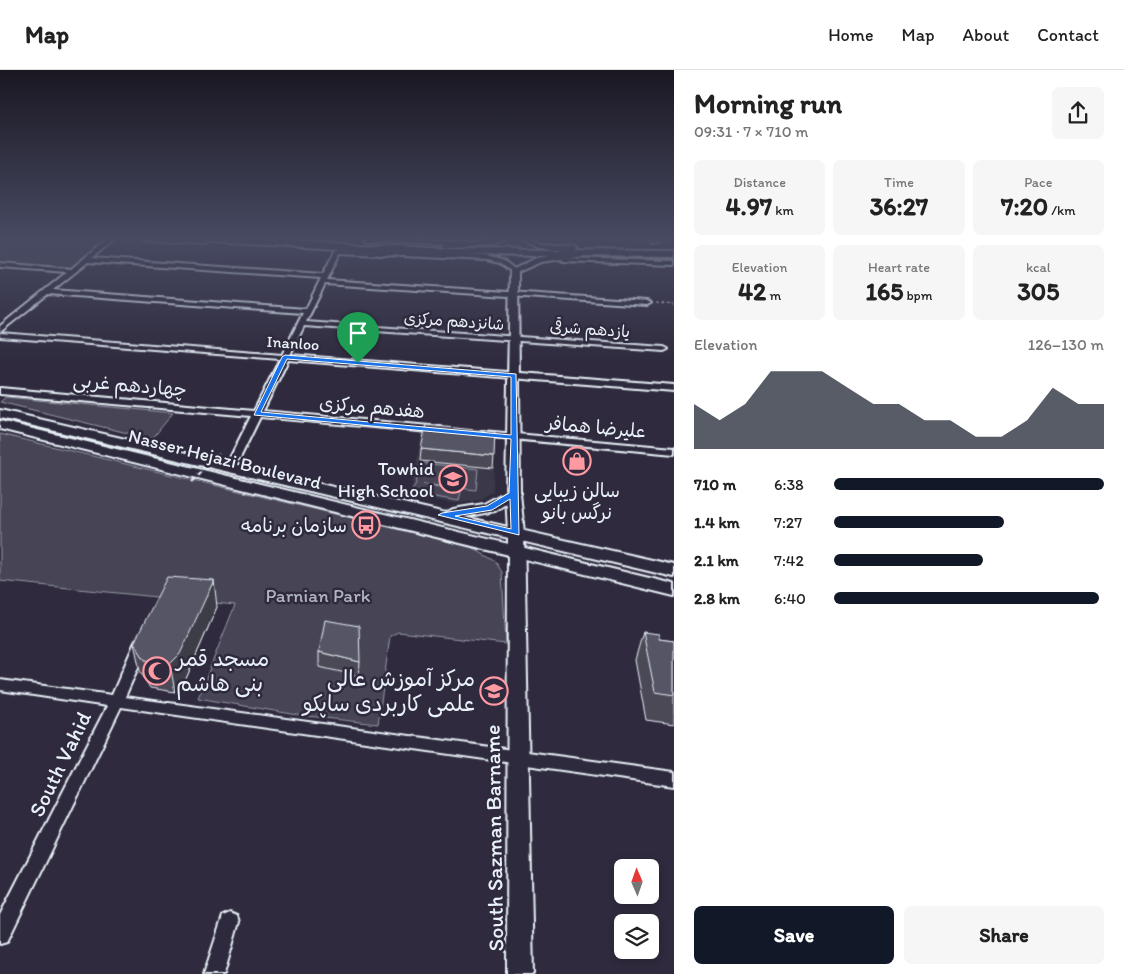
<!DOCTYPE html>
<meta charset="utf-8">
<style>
:root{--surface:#fff;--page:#f6f6f6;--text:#222;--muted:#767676;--line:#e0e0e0;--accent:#111827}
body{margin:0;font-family:Itim,"Playpen Sans Arabic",sans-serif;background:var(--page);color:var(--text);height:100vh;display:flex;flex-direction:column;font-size:19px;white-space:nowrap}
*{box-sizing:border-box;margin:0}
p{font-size:16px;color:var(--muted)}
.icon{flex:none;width:28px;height:28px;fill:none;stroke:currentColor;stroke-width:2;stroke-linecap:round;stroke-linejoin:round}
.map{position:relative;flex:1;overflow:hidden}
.details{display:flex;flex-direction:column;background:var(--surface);width:450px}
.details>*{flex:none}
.needle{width:32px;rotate:358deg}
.buttons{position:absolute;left:614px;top:789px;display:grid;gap:10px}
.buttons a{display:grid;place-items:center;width:45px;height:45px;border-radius:8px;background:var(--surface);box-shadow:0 2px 8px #0003;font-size:25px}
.pin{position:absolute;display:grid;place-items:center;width:42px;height:42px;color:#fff;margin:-51px -21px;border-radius:50% 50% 50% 0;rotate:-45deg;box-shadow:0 0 5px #0007}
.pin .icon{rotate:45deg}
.round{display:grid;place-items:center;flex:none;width:52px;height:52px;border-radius:8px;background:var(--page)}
.overview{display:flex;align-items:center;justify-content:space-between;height:85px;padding:0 20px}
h1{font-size:28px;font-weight:700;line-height:38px}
.metrics{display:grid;grid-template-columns:repeat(3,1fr);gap:8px;height:85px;padding:5px 20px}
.metrics div{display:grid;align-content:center;border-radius:8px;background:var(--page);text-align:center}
.metrics b{font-size:25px;font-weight:700}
.metrics small{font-size:14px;font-weight:400}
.metrics p{font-size:14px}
.chart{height:140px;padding:10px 20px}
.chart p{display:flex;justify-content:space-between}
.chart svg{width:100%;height:90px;margin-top:5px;fill:var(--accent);opacity:.7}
.button{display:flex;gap:10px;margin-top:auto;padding:10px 20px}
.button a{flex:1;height:58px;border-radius:8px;background:var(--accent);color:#fff;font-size:20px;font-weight:700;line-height:58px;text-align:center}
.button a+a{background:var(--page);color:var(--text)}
ul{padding:0 20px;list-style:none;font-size:16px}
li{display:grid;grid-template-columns:80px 60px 1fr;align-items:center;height:38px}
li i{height:12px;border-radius:6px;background:var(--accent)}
header{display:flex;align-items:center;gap:30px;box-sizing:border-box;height:70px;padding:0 25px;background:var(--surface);border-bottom:1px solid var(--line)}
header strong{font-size:24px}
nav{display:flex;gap:28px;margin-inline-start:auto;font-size:18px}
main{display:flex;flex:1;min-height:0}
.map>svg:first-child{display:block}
.built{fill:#3b3749}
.green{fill:#464455;stroke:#979aa6}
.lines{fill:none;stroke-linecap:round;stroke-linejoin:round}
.minor-casing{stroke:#e8f1f8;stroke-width:4}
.tertiary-casing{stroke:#e8f1f8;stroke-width:4}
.secondary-casing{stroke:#e8f1f8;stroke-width:4}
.trunk-casing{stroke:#e8f1f8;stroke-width:4}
.path{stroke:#e8f1f8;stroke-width:1;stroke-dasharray:3 2.5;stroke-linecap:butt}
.minor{fill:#2f2a3d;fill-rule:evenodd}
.tertiary{fill:#2f2a3d;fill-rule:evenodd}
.secondary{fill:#2f2a3d;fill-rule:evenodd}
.trunk{fill:#2f2a3d;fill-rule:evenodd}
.path-bridge-far1{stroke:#e8f1f8;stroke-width:1;stroke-dasharray:3 2.5;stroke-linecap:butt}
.path-bridge{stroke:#e8f1f8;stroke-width:2.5;stroke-dasharray:5 4;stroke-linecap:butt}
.wall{fill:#4b4957;stroke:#e8f1f8}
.shaded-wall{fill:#3d3c47;stroke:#e8f1f8}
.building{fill:#575565;stroke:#e8f1f8}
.route{fill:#1a73e8;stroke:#fff;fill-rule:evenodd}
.labels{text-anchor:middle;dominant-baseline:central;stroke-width:5;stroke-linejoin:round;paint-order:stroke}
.far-street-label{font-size:16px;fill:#e8f1f8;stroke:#2f2a3d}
.street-label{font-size:19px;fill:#e8f1f8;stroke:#2f2a3d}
.poi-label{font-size:19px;fill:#e8f1f8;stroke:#2f2a3d;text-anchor:end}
.park-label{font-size:19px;fill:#afb4bf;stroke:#2f2a3d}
.near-poi-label{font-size:22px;fill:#e8f1f8;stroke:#2f2a3d;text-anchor:start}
.near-street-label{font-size:22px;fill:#e8f1f8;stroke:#2f2a3d}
</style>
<header>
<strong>Map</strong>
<nav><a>Home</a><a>Map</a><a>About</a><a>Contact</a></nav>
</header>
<main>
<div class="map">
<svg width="674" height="904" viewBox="0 0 674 904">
<rect width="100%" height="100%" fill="#2f2a3d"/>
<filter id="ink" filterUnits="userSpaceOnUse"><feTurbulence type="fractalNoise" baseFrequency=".02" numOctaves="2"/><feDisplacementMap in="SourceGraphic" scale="10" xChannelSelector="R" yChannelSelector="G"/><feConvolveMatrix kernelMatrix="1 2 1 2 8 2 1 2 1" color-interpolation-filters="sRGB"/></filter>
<g filter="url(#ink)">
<!-- built -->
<path class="built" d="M422,363L489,369L495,373L493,421L480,430L463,433H451L410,425Z"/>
<!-- green -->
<g class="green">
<path d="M108,168L71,200L0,194V169Z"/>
<path d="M6,327L173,343L152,369L0,332Z"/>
<path d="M0,364L469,476L495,491L502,502L506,574L398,562L390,566L378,654L298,645L198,628L235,535L0,511Z"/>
<path d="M420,393L478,399L476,420L423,414L461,421L459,431L411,423L416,413Z"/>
</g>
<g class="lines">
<!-- minor casing -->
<g class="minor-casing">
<g id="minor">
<path d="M109,168L115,169L92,188L323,204L335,181L338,179L487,186L504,191L516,200V202H512L500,193L487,190L340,183L327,210L647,231L651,233L647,235L325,214L306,252L664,277L668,279L664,281L304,256L290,285L674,315V321L288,290L263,341L441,357L446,360L441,363L260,347L240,388L235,391L230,388L251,346L0,324V318L254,341L280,289L0,267V263L282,285L303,243L48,224L0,262V256L67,202L0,197V193L71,199ZM88,192L321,208L306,239L53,220Z"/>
<path d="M364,168L466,171L469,173L466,175L367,170Z"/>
<path d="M651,168H657L658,172L653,173Z"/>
<path d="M565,188L674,191V195L563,191L562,190Z"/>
<path d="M482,361L674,378V384L479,366L477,364L479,362Z"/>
<path d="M142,567L147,569L149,572L125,627L674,702V716L121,637L7,872L0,874V845L107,636L0,620V610L112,625L135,572L137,569Z"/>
<path d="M230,843L237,846L239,852L224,904H204L223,846Z"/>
</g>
</g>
<!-- tertiary casing -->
<g class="tertiary-casing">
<g id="tertiary">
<path d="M500,168H511L493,176L446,178L442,176L446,174L492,172Z"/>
<path d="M516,168H528L541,173L574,175L578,178L574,181L540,177Z"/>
<path d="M582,181L586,184L585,186L541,192L518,202L520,423L524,463L533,904H507L508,463L506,423L510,201L536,188Z"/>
</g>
</g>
<!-- secondary casing -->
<g class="secondary-casing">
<g id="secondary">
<path d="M0,340L446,443L453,439L484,434L513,418L518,420L521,423L518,426L495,441L464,447L674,495V507L0,348Z"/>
<path d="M0,351L674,514V526L0,359Z"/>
</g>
</g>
<!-- trunk casing -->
<g class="trunk-casing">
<path id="trunk" d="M139,168H255L450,179L674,181V187L450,185L209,172L204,174L144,171Z"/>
</g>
<!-- path -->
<path class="path" d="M656,233L674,235"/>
<!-- minor -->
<use href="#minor" class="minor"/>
<!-- tertiary -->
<use href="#tertiary" class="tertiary"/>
<!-- secondary -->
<use href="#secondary" class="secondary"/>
<!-- trunk -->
<use href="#trunk" class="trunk"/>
<!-- path-bridge-far1 -->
<path class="path-bridge-far1" d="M519,174L520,190"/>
<!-- path-bridge -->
<path class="path-bridge" d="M192,412L219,384"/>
</g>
<!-- wall -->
<g class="wall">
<path d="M421,379L494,386L493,398L420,391Z"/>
<path d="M217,537L185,611L175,622L150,618L140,601L134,573Z"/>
<path d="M643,562L659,569L674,571V654L646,650L635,590Z"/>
<path d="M319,582L360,592L359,606L319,597Z"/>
</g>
<!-- shaded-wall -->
<path class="shaded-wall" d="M214,510L217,537L185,611L175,622L170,594Z"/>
<!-- building -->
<g class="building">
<path d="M426,355L495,362L494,386L421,379Z"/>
<path d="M167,507L214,510L180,584L170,594L145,590L134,573Z"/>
<path d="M325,550L359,556L360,592L319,582Z"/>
<path d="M643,562L659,564V569L674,571V625L655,622Z"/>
</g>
</g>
<!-- sky -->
<linearGradient id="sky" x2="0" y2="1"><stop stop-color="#1a1722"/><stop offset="0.57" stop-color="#474a62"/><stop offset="1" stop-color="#474a62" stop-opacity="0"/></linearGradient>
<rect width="674" height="295" fill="url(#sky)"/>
<!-- route -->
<path class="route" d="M285,285L516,304L519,465L438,445L442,443L487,436L509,423L511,369L254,345L282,287ZM287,289L511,307V365L261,342ZM510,429L511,459L455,446L492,440Z"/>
<!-- icons -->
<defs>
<g id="shop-ring" transform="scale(1.4375)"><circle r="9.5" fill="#2f2a3d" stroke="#ff9aa2" stroke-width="1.5"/><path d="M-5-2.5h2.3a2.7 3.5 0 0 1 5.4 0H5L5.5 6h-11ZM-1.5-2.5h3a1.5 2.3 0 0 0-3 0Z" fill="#ff9aa2"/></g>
<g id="school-ring" transform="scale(1.4375)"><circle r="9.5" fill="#2f2a3d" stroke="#ff9aa2" stroke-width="1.5"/><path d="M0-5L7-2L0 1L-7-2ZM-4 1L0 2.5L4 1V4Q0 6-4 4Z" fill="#ff9aa2"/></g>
<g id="bus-ring" transform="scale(1.4375)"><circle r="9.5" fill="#2f2a3d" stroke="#ff9aa2" stroke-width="1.5"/><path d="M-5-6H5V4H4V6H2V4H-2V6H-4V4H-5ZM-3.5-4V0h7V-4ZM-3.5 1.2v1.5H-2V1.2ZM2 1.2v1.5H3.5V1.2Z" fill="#ff9aa2"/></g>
<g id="mosque-ring" transform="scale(1.4375)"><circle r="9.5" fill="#2f2a3d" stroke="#ff9aa2" stroke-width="1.5"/><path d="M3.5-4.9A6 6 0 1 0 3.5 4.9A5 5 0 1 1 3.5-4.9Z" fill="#ff9aa2"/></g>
<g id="university-ring" transform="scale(1.4375)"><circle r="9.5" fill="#2f2a3d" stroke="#ff9aa2" stroke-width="1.5"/><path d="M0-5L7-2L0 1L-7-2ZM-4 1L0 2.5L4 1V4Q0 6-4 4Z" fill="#ff9aa2"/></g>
</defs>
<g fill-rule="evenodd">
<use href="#shop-ring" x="577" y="391"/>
<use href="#school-ring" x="453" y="409"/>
<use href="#bus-ring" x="366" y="455"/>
<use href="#mosque-ring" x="157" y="601"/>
<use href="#university-ring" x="494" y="621"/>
</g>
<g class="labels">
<!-- far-street labels -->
<g class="far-street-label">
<text transform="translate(454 251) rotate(4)">شانزدهم مرکزی</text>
<text transform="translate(590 259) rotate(4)">یازدهم شرقی</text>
<text transform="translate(293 273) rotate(4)">Inanloo</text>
</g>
<!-- street labels -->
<g class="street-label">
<text transform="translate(130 315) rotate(5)">چهاردهم غربی</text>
<text transform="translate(372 337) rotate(5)">هفدهم مرکزی</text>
<text transform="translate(596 357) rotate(5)">علیرضا همافر</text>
<text transform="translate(225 389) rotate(14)">Nasser Hejazi Boulevard</text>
</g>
<!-- poi labels -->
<g class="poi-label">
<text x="434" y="398">Towhid<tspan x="434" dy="22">High School</tspan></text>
<text x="577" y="420" text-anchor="middle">سالن زیبایی<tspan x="577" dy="22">نرگس بانو</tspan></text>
<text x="347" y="455">سازمان برنامه</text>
</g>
<!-- park labels -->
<g class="park-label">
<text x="318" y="525">Parnian Park</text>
</g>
<!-- near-poi labels -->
<g class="near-poi-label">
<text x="176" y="588">مسجد قمر<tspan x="176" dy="25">بنی هاشم</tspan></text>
<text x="475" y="608" text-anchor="end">مرکز آموزش عالی<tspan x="475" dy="25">علمی کاربردی ساپکو</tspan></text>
</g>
<!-- near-street labels -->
<g class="near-street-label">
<text transform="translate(60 694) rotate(-64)">South Vahid</text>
<text transform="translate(494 768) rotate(-91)">South Sazman Barname</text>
</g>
</g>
</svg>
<div class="buttons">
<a><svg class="needle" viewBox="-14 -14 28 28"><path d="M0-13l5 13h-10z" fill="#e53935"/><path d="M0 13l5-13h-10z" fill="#767676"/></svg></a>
<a><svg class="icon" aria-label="layers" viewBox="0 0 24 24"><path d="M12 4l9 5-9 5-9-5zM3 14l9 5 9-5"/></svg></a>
</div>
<div class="pin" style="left:358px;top:293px;background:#1e9e55"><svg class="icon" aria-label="arrive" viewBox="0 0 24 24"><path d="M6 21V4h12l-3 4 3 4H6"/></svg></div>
</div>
<section class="details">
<div class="overview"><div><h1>Morning run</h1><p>09:31 · 7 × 710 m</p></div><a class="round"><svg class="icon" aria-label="share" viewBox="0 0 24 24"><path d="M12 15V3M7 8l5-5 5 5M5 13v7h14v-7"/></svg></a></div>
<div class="metrics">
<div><p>Distance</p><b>4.97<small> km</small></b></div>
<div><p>Time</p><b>36:27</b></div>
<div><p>Pace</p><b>7:20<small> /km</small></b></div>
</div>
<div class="metrics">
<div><p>Elevation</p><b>42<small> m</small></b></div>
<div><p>Heart rate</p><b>165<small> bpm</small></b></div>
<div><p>kcal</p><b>305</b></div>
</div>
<div class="chart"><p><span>Elevation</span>126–130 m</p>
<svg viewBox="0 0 160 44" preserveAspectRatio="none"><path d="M0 44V22L10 30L20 22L30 6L40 6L50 6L60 14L70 22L80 22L90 30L100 30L110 38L120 38L130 30L140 14L150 22L160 22V44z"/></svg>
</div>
<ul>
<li><b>710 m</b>6:38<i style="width:100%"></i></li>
<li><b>1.4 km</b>7:27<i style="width:63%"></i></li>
<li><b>2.1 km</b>7:42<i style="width:55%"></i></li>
<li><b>2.8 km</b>6:40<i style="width:98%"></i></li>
</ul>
<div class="button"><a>Save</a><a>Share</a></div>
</section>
</main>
